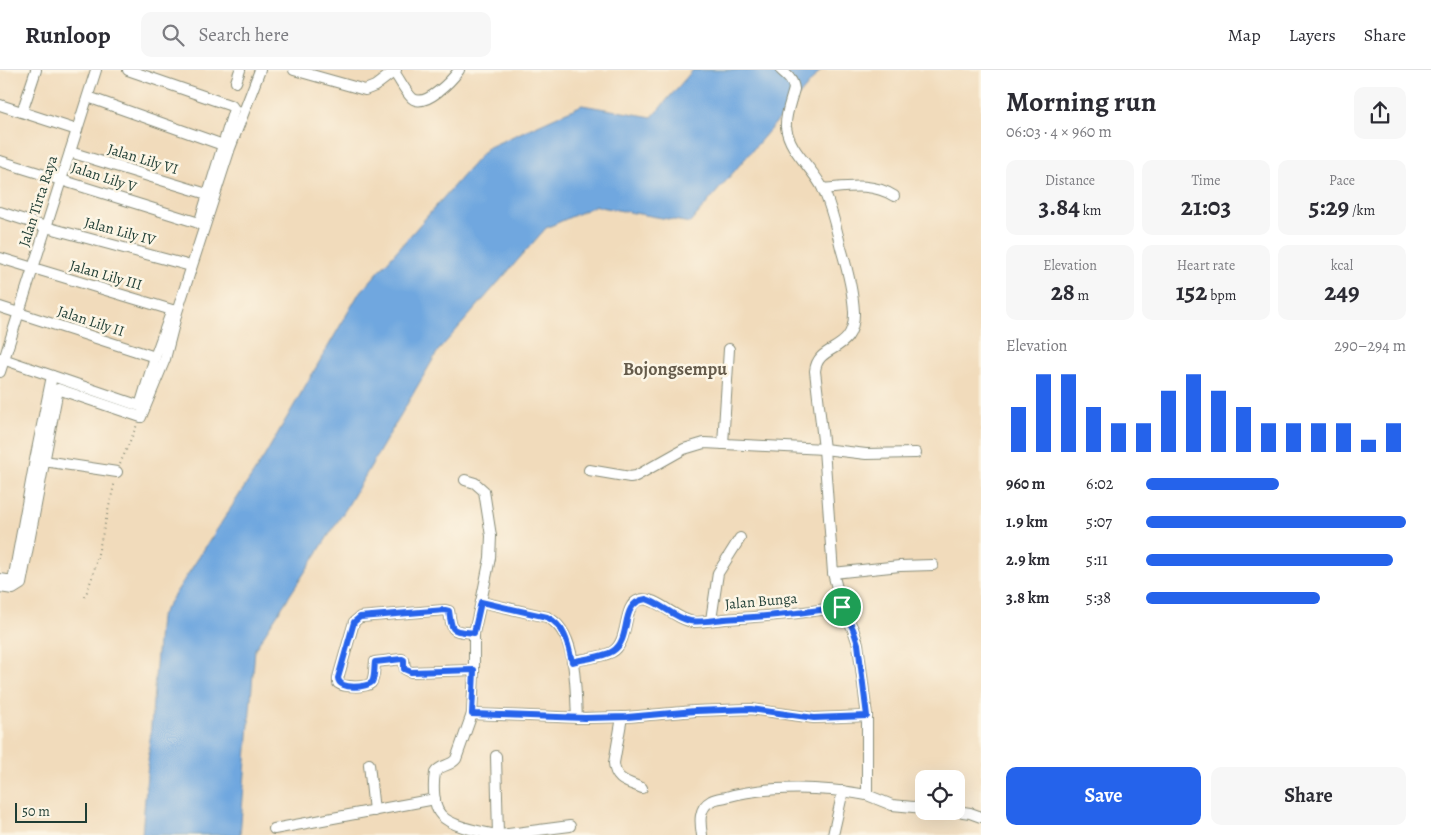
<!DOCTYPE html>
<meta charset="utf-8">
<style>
:root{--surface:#fff;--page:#f7f7f7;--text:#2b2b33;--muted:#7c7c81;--line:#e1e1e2;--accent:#2563eb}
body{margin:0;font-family:Alegreya,serif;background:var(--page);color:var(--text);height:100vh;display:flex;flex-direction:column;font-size:19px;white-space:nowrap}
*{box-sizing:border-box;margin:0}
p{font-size:16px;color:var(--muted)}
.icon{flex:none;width:28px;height:28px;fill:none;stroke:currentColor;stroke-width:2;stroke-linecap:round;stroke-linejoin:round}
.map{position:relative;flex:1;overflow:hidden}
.panel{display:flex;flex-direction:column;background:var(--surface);width:450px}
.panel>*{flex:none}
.fabs{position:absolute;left:915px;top:700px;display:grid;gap:10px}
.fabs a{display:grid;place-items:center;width:50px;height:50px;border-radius:10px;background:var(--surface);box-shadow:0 5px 20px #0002;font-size:25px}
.scale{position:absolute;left:15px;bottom:12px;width:72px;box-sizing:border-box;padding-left:5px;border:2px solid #1f3d34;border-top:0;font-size:14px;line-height:18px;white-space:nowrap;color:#1f3d34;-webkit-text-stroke:4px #fcf5e5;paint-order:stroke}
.pin{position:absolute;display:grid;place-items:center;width:42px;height:42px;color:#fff;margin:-21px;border:2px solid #fff;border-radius:50%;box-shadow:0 1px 5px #0007}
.round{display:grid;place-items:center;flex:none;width:52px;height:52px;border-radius:10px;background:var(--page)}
.overview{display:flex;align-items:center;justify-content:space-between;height:85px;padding:0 25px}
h1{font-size:28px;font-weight:700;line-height:38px}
.metrics{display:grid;grid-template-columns:repeat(3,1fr);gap:8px;height:85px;padding:5px 25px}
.metrics div{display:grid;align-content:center;border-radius:10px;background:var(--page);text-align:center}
.metrics b{font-size:25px;font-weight:700}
.metrics small{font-size:14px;font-weight:400}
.metrics p{font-size:14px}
.chart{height:140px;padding:10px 25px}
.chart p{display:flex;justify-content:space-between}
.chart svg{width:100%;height:90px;margin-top:5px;stroke:var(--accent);stroke-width:6}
.cta{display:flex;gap:10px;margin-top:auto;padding:10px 25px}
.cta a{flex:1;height:58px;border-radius:10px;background:var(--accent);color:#fff;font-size:20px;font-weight:700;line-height:58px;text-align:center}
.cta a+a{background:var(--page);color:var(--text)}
ul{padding:0 25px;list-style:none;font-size:16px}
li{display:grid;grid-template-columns:80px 60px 1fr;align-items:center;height:38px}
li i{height:12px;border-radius:6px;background:var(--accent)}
header{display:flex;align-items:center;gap:30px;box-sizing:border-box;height:70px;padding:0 25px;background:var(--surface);border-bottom:1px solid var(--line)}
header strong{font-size:24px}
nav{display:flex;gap:28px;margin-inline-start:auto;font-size:18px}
.search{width:350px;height:45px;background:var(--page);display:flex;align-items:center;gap:12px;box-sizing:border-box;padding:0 18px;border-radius:10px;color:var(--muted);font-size:19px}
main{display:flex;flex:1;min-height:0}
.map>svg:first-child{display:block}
.water{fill:#70a7df;stroke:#48728a}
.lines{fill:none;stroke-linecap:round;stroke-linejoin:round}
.street-casing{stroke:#888c78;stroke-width:12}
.path{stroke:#888c78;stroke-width:2;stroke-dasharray:1 4;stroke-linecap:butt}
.street{stroke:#fff;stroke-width:10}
.route-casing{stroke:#fff;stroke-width:10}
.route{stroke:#2563eb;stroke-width:6}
.labels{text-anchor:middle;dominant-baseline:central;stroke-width:5;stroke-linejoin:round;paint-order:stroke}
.street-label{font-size:15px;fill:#1f3d34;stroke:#fcf5e5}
.quarter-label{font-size:18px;font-weight:bold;fill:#655b4b;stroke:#fcf5e5}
</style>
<header>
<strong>Runloop</strong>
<div class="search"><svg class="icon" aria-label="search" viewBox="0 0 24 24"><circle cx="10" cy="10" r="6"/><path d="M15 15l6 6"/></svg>Search here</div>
<nav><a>Map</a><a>Layers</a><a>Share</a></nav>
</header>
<main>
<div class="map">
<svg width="981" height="765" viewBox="0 0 981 765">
<rect width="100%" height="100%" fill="#fcf5e5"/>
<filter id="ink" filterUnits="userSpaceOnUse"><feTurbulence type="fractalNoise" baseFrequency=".02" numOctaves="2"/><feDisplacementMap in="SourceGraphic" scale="10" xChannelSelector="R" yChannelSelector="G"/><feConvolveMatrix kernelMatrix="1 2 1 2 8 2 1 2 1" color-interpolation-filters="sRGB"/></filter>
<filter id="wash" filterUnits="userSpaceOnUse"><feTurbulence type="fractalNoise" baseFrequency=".0096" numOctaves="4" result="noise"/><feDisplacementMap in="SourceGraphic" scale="20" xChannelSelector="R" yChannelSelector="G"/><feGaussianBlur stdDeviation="1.12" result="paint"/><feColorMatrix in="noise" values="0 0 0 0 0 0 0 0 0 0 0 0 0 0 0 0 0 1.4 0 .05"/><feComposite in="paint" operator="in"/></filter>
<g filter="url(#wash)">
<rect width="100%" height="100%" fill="#f1dbbb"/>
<!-- water -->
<path class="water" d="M693,0H821L690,153L595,136L546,158L438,281L347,437L255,579L240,765H142L160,547L264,387L358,225L487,78L582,35L652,47Z"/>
</g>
<g filter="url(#ink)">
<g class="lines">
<!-- street casing -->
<g class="street-casing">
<g id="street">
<path d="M128,0L232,36L234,39L199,154"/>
<path d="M294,0L365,20L375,16L396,0"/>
<path d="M781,0C788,6 793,10 794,19C791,31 785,45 786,57C789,81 813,98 823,119C832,138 836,158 841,178C847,198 853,220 854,242C855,285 818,272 815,301L824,379L833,503L842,537L853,559L858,574L867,646V725L892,735L924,738"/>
<path d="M394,2C400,10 405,21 412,28C425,39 452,10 459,0"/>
<path d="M236,12L240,0"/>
<path d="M88,27L223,75"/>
<path d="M0,35L77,60"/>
<path d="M22,42L36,0"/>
<path d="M70,82L207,124"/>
<path d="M0,91L199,153"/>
<path d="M823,119C848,117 872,112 894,126"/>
<path d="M0,142L46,157L187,195"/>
<path d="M0,188L172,240"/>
<path d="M0,237L155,287"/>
<path d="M0,288L140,336L155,287L172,240"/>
<path d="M0,302L96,0"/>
<path d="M723,374L729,279"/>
<path d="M44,391L117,402"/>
<path d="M589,400L630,407L636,406L684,379L704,373L824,379L866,384L916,383"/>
<path d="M465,410L475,413L484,421L491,466L490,488L481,532L547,547C578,562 575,618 577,648"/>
<path d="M833,503L900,496L933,495"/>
<path d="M0,509L13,511L35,390L52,306"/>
<path d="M0,517L13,519L21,514L58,319L141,347L165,289L177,242L230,78L260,0"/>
<path d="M481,532L474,563V600L472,644L456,689C450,697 440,694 435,703C433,714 433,737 441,745C451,757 482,762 497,765"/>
<path d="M711,550L718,503L740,468"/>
<path d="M474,563C453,560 452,564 449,541L445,540L360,547L354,552L338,608V613C343,617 366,618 371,613C375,608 374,598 375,592L402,589L404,590L405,599L411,602L474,600"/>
<path d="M572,591C583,589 602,587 612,582C630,572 622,535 639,530C656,525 675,550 694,552C704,552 715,550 725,549C764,547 803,543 842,537"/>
<path d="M472,644L585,648L627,647L695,641L751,639L814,648L867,646"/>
<path d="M622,647L614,693C615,711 628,712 642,718"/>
<path d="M496,686L498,765"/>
<path d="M369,694L374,741"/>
<path d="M956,741L970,743L981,747"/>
<path d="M274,759L435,729"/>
<path d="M500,765L570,756"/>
<path d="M702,765C700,753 698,738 711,731C716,728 722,728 726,727C769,715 824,717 867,725"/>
<path d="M833,765L843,721"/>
</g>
</g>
<!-- path -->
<g class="path">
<path d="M120,394L137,355"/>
<path d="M85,527L93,505L115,411"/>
</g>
<!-- street -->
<use href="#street" class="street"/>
</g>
</g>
<g class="lines" filter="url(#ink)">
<!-- route casing -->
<g class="route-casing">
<path id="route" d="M646,529C662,534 673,547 690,551C701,553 713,550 724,549C764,547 803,543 842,537L853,559L858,574L867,646L814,648L751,639L695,641L627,647L585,648L472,644L474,600L411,602L404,599V590L402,589L375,592C374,598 375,607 372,612C368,617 339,621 338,608L354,552L360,547L445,540L449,541C452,564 452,560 474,563L481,532L547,547C565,556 568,573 572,592C583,589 604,587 613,581C633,568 618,533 646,529Z"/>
</g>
<!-- route -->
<use href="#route" class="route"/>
</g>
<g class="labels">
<!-- street labels -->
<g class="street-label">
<text transform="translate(143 89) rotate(17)">Jalan Lily VI</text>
<text transform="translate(104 107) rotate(18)">Jalan Lily V</text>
<text transform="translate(38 131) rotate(-72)">Jalan Tirta Raya</text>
<text transform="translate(120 161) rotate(15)">Jalan Lily IV</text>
<text transform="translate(106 205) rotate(16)">Jalan Lily III</text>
<text transform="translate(91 251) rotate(18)">Jalan Lily II</text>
<text transform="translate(761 531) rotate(-5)">Jalan Bunga</text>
</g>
<!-- quarter labels -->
<g class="quarter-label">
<text x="675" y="299">Bojongsempu</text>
</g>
</g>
</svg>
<div class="fabs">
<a><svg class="icon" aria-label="locate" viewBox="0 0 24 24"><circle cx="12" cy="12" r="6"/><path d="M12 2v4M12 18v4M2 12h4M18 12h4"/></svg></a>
</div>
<div class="scale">50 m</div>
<div class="pin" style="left:842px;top:537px;background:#1e9e55"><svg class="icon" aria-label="arrive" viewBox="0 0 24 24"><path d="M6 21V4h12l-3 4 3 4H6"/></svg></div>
</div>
<section class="panel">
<div class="overview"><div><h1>Morning run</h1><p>06:03 · 4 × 960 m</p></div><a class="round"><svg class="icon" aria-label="share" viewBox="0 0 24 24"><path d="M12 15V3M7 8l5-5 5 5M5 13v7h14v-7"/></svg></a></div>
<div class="metrics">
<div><p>Distance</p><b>3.84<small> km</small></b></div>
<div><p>Time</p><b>21:03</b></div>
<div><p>Pace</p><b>5:29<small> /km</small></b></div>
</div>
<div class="metrics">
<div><p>Elevation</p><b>28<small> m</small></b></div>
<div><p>Heart rate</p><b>152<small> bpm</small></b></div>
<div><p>kcal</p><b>249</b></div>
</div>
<div class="chart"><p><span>Elevation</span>290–294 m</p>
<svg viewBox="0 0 160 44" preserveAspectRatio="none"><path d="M5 44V22M15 44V6M25 44V6M35 44V22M45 44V30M55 44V30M65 44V14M75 44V6M85 44V14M95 44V22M105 44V30M115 44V30M125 44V30M135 44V30M145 44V38M155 44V30"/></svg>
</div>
<ul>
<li><b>960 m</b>6:02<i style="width:51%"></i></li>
<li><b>1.9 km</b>5:07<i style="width:100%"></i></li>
<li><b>2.9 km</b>5:11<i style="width:95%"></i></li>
<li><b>3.8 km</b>5:38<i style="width:67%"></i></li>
</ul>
<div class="cta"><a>Save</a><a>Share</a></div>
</section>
</main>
